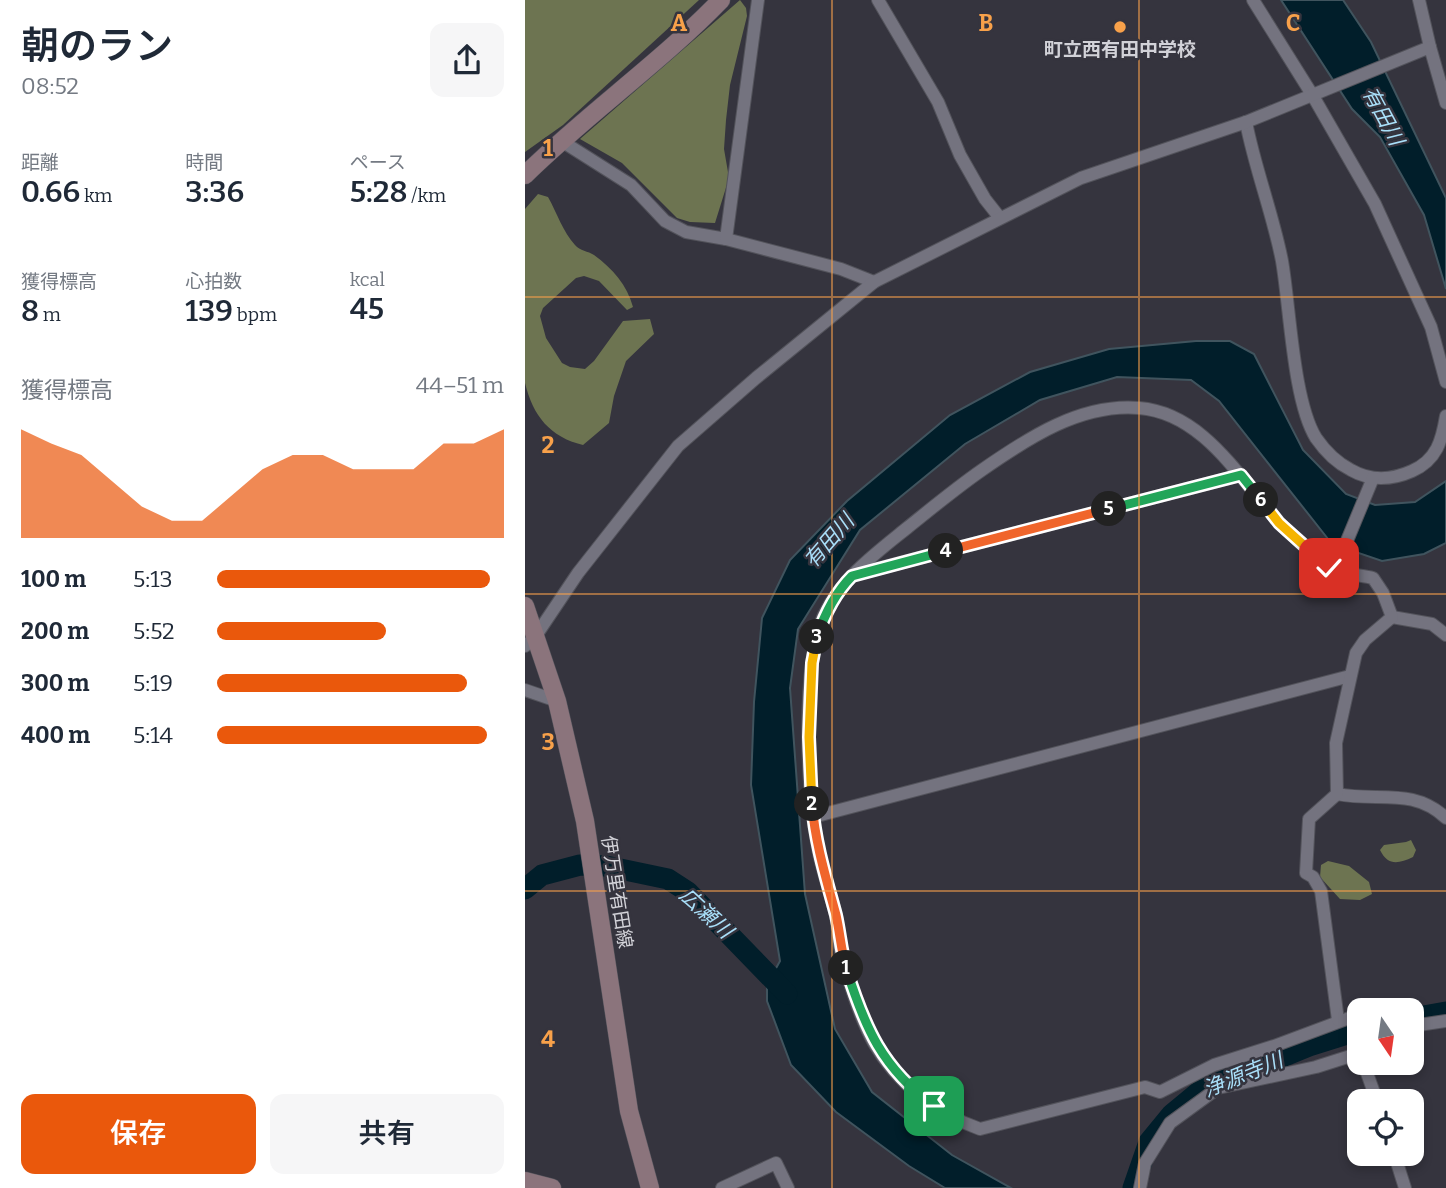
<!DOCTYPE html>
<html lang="ja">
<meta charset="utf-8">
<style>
:root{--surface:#fff;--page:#f6f6f7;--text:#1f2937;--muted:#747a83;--accent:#ea580c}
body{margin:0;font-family:Bitter,"Noto Sans JP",serif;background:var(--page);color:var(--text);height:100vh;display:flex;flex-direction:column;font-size:26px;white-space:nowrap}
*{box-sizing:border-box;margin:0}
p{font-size:23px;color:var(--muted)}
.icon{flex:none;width:38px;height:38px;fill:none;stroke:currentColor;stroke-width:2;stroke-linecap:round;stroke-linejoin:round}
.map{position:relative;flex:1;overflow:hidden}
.panel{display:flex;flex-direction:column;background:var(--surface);width:525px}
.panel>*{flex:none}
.needle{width:46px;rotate:167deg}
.tools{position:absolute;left:822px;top:998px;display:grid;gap:14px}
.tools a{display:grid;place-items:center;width:77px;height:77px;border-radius:14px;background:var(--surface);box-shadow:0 4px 10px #0003;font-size:35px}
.pin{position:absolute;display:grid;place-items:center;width:60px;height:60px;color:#fff;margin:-30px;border-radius:14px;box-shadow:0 4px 10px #0006}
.km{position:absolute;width:35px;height:35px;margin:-18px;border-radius:50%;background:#222;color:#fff;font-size:19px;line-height:35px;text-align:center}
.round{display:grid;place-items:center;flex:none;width:74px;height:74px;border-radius:14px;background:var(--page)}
.overview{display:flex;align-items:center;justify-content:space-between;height:119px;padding:0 21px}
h1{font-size:38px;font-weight:600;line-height:52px}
.metrics{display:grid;grid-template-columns:repeat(3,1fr);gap:10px;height:119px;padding:7px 21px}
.metrics div{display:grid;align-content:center}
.metrics b{font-size:30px;font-weight:600}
.metrics small{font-size:19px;font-weight:400}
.metrics p{font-size:19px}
.chart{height:196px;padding:14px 21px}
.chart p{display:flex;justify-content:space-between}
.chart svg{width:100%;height:126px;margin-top:7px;fill:var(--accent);opacity:.7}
.primary-button{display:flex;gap:14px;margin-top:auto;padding:14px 21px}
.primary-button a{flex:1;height:80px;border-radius:14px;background:var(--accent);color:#fff;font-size:28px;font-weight:600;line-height:80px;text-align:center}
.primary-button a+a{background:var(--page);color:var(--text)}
ul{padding:0 21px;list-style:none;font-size:23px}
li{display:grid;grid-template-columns:112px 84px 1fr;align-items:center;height:52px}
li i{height:18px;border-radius:9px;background:var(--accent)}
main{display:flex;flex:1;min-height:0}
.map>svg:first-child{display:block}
.forest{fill:#6d7451}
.water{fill:#011e2a;stroke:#40545e;stroke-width:2}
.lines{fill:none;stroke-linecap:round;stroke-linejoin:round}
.river{stroke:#011e2a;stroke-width:21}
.street-casing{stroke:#53535b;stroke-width:14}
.secondary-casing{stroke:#53535b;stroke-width:19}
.street{stroke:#74737f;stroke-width:12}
.secondary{stroke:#8b747c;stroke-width:18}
.split-1-casing{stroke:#fff;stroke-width:14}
.split-2-casing{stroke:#fff;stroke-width:14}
.split-3-casing{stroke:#fff;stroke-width:14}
.split-4-casing{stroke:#fff;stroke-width:14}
.split-5-casing{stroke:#fff;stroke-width:14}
.split-6-casing{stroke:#fff;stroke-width:14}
.split-7-casing{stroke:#fff;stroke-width:14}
.split-1{stroke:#22a559;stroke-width:9}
.split-2{stroke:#f0652b;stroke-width:9}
.split-3{stroke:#f5b400;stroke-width:9}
.split-4{stroke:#22a559;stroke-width:9}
.split-5{stroke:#f0652b;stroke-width:9}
.split-6{stroke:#22a559;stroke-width:9}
.split-7{stroke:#f5b400;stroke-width:9}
.grid{fill:none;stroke:#f8a14a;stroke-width:2;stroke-opacity:0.55}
.poi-dot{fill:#f8a14a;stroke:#35343e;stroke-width:2.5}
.labels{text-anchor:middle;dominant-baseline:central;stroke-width:5;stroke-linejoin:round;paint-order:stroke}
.poi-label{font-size:19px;font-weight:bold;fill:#d2d2d8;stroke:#35343e}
.street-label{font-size:19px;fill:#d2d2d8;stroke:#35343e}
.water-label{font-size:21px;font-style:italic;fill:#a9dff9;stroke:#35343e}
.grid-label{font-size:23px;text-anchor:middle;font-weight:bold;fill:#f8a14a;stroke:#35343e;stroke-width:5;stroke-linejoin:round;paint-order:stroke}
</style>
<main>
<section class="panel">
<div class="overview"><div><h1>朝のラン</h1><p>08:52</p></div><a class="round"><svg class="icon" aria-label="share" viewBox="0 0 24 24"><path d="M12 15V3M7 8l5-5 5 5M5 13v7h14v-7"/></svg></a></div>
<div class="metrics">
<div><p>距離</p><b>0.66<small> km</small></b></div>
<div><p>時間</p><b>3:36</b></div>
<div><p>ペース</p><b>5:28<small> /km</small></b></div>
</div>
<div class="metrics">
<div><p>獲得標高</p><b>8<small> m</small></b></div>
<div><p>心拍数</p><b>139<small> bpm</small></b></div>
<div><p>kcal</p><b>45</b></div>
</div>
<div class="chart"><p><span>獲得標高</span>44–51 m</p>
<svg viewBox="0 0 160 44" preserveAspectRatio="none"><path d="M0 44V6L10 11L20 15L30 24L40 33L50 38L60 38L70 29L80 20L90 15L100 15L110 20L120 20L130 20L140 11L150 11L160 6V44z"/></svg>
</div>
<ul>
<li><b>100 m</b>5:13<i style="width:95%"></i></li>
<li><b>200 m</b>5:52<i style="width:59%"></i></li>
<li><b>300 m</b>5:19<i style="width:87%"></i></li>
<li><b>400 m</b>5:14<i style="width:94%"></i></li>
</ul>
<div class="primary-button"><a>保存</a><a>共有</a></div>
</section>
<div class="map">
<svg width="921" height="1188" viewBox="0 0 921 1188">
<rect width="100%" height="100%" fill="#35343e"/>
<!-- forest -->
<g class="forest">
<path d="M0,0H174L38,125L0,152Z"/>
<path d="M215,0L221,8L222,16L205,85L201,120L199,149L204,178L190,223L165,222L152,218L97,163L55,139Z"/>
<path d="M13,194L23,197C32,213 38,232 50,245C55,251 63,251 69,255C88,269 102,285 108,307L102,310L74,281L59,276L51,278L18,308L15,316L21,338L37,363L45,367L60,369L69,361L98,321L125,319L129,334L101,361L89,396L84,423L58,445C25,437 8,416 0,383V209Z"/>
<path d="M886,840L891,850L888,857C873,864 863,866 855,850L859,845L881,842Z"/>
<path d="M803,861L824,866L844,882L847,894L835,900L815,899L795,877L796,865Z"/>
</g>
<!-- water -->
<g class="water">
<path d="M756,0H818L846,42L921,198V289L899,215L855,137L827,109Z"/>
<path d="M671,341H705L729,354L778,450L821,494L850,505L890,502L921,481V543L899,554L857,561L807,544L694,401L666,380L592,377L515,400L440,444L335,530L273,629L265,688L280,894L310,1029L347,1092L427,1155L486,1188H420L384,1166L311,1112L266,1065L242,1001V968L250,970L255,961L226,785L229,702L237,618L265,560L322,501L425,415L505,372L584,349Z"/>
</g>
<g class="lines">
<!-- river -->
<g class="river">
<path d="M0,889L17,875L55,865L81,866L143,879L163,892L262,994"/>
<path d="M887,1018L921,1012"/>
<path d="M608,1188L624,1142L647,1114L676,1090L784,1046L835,1030"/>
</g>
<!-- street casing -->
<g class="street-casing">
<g id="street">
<path d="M353,0L413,102L435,155L460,199L475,218"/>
<path d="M728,0L788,96L850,204L906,327L921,382"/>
<path d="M894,0L905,47L921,103"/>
<path d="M721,122C730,169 748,214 757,261C765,307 768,401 791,438C800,451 812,463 826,470C845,481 867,480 887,471C912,460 917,440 921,416"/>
<path d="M35,140L106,185L140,221L161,232L201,239L316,269L349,282"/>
<path d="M201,239L233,0"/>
<path d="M804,568L819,548L848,478"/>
<path d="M328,575L716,475"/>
<path d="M867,617L907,624L921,635"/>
<path d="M0,646L10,637L53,573L153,446L231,378L349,282L556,178L721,122L905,47"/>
<path d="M0,690L32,701"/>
<path d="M812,794C853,802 888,787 921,818"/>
<path d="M288,817L825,676"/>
<path d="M845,1010L856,1005L857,1010"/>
<path d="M835,1014L749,1046L689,1065L635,1092L620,1087L455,1129C412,1114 372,1083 349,1043C333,1014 323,979 315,947C313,937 313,926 311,916C306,893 297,871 293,848C282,792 276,666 299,615C317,578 351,553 382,528C407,508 431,488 457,470C503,438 556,403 614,408C678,413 714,478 753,521C761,531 772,538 781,547C788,553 796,564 805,568C817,574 835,575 848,578L858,593L867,617"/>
<path d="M813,1020L796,891L788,877L781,873L784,819L812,794L811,743L831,653L840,640L867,617"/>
<path d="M887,1026L921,1021"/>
<path d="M838,1062L852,1101"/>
<path d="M869,1153L880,1188"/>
<path d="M197,1188L251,1163L263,1188"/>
<path d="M615,1188L620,1163L645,1123L693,1088L791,1067L835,1053"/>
</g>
</g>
<!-- secondary casing -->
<g class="secondary-casing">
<g id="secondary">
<path d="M0,175C62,114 135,63 196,0"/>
<path d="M0,606L32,701L60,821L104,1111L125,1188"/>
<path d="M0,1181L27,1188"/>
</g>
</g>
<!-- street -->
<use href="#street" class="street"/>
<!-- secondary -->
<use href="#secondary" class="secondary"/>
</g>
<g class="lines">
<!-- split-1 casing -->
<g class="split-1-casing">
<path id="split-1" d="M321,968C340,1028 357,1068 409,1106"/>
</g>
<!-- split-2 casing -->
<g class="split-2-casing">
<path id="split-2" d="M287,804C290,842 301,878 311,915C315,933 316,949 321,968"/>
</g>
<!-- split-3 casing -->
<g class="split-3-casing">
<path id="split-3" d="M287,804L284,737L287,663L292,637"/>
</g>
<!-- split-4 casing -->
<g class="split-4-casing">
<path id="split-4" d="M292,637C300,613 310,593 327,576L421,551"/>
</g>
<!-- split-5 casing -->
<g class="split-5-casing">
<path id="split-5" d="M421,551L584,509"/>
</g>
<!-- split-6 casing -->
<g class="split-6-casing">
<path id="split-6" d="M584,509L716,475L736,500"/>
</g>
<!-- split-7 casing -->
<g class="split-7-casing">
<path id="split-7" d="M736,500L754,523L804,568"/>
</g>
<!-- split-1 -->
<use href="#split-1" class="split-1"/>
<!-- split-2 -->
<use href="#split-2" class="split-2"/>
<!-- split-3 -->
<use href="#split-3" class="split-3"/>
<!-- split-4 -->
<use href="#split-4" class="split-4"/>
<!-- split-5 -->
<use href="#split-5" class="split-5"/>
<!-- split-6 -->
<use href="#split-6" class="split-6"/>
<!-- split-7 -->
<use href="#split-7" class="split-7"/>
</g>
<!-- grid -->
<path class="grid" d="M307,0V1188M614,0V1188M0,297H921M0,594H921M0,891H921"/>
<!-- markers -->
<circle class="poi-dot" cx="595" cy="27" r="7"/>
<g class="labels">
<!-- poi labels -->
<g class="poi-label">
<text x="595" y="49">町立西有田中学校</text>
</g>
<!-- street labels -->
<g class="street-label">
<text transform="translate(92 892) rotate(81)">伊万里有田線</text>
</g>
<!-- water labels -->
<g class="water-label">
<text transform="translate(858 116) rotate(62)">有田川</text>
<text transform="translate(304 541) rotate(-49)">有田川</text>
<text transform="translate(181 913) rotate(43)">広瀬川</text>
<text transform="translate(718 1075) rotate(-22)">浄源寺川</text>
</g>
</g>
<g class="grid-label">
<text x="154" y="31">A</text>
<text x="461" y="31">B</text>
<text x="768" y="31">C</text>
<text x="23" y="156">1</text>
<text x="23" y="453">2</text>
<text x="23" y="750">3</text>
<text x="23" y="1047">4</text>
</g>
</svg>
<div class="tools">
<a><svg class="needle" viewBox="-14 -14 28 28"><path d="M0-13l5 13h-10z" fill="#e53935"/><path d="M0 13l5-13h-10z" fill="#747a83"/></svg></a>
<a><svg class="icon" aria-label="locate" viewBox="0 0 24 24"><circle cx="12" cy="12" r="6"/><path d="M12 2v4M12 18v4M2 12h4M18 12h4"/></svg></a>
</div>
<div class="pin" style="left:409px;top:1106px;background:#1e9e55"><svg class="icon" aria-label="arrive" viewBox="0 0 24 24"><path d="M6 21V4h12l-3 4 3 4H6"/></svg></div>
<div class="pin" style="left:804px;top:568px;background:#d93025"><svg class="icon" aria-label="check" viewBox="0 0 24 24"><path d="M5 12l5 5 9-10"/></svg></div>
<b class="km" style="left:321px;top:968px">1</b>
<b class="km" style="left:287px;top:804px">2</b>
<b class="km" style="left:292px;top:637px">3</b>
<b class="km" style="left:421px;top:551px">4</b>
<b class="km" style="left:584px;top:509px">5</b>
<b class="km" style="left:736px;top:500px">6</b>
</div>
</main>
